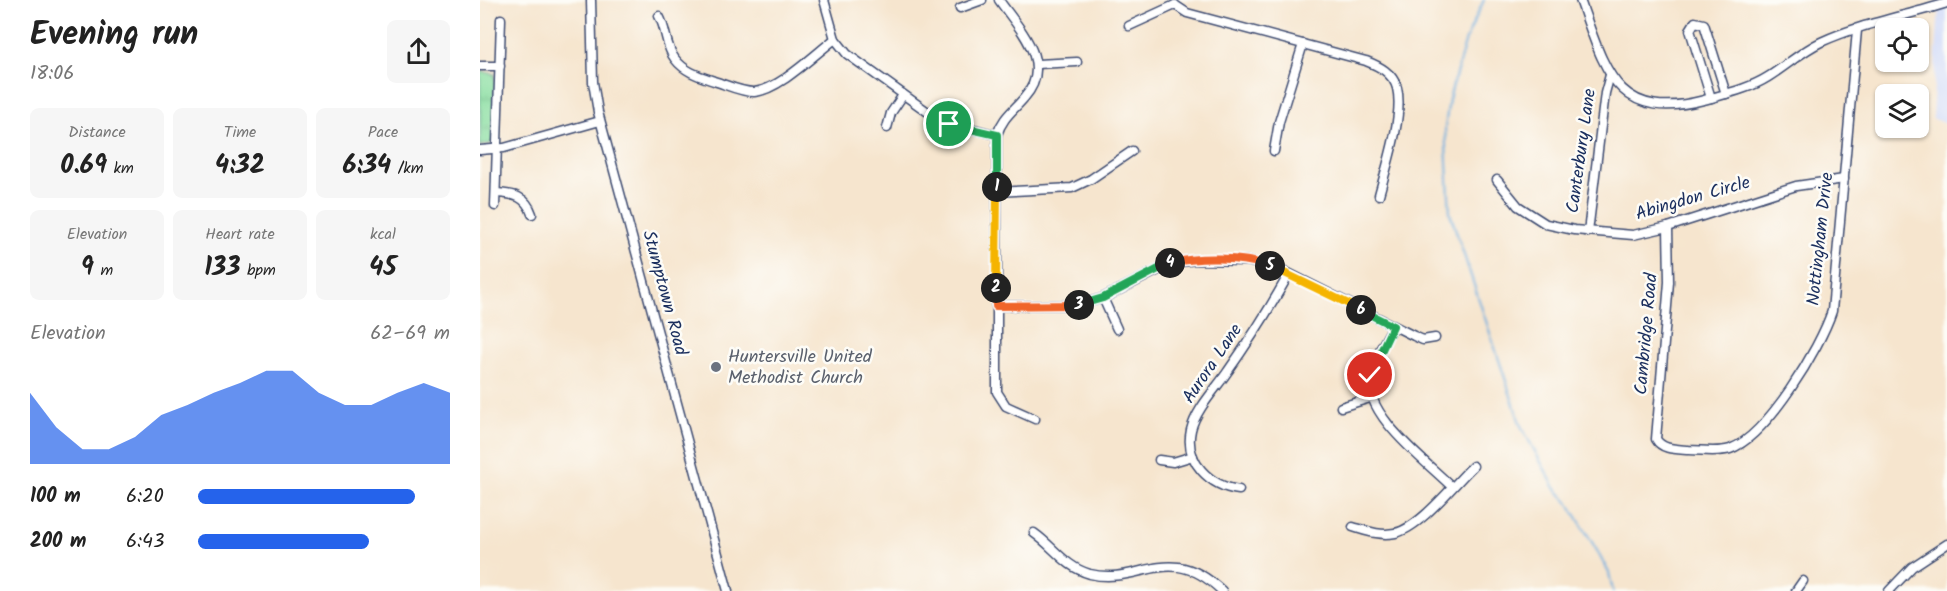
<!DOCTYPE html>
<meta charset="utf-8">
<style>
:root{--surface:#fff;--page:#f6f6f6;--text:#222;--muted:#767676;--accent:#2563eb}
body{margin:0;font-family:Kalam,sans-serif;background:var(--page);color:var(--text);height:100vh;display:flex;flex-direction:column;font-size:22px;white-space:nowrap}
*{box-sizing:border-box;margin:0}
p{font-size:20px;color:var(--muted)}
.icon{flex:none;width:33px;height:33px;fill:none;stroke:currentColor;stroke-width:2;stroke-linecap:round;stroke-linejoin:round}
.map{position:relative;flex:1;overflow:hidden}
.sheet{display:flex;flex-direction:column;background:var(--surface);width:480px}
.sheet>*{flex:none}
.buttons{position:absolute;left:1395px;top:18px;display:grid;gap:12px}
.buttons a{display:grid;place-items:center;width:54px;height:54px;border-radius:9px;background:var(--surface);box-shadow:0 2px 4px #0004;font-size:30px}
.pin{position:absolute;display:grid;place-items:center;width:51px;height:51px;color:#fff;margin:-26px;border:3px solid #fff;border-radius:50%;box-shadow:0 2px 6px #0007}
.km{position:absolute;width:30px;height:30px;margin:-15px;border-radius:50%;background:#222;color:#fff;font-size:16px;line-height:30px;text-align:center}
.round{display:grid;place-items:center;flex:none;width:63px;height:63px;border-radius:9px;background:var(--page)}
.summary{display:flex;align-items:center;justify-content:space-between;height:102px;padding:0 30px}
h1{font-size:33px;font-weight:600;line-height:45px}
.metrics{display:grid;grid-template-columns:repeat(3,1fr);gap:9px;height:102px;padding:6px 30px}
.metrics div{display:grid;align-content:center;border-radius:9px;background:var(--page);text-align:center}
.metrics b{font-size:26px;font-weight:600}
.metrics small{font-size:16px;font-weight:400}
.metrics p{font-size:16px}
.chart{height:168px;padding:12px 30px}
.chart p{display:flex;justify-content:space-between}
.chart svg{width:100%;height:108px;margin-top:6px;fill:var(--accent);opacity:.7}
ul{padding:0 30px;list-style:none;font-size:20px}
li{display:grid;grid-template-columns:96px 72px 1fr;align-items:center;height:45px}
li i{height:15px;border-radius:8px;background:var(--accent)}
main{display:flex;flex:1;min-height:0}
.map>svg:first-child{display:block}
.built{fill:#d0daf9}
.grass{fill:url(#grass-tufts);stroke:#528680;stroke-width:1.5}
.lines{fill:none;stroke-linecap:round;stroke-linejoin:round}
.stream{stroke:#6caee0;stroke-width:2}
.minor-casing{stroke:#3c4a6f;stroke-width:11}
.minor{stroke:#fff;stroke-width:8}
.split-1-casing{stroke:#fff;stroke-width:12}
.split-2-casing{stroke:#fff;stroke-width:12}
.split-3-casing{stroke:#fff;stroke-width:12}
.split-4-casing{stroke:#fff;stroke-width:12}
.split-5-casing{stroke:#fff;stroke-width:12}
.split-6-casing{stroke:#fff;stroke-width:12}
.split-7-casing{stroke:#fff;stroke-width:12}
.split-1{stroke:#22a559;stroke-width:8}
.split-2{stroke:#f5b400;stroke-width:8}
.split-3{stroke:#f0652b;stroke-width:8}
.split-4{stroke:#22a559;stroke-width:8}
.split-5{stroke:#f0652b;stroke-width:8}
.split-6{stroke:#f5b400;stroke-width:8}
.split-7{stroke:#22a559;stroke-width:8}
.worship-dot{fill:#6b7280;stroke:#fdfcf7;stroke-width:2}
.labels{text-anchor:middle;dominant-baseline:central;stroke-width:5;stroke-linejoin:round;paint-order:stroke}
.street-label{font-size:18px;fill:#1b2f5e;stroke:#fdfcf7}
.worship-label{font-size:18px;fill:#5b616d;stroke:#fdfcf7;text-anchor:start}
</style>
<main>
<section class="sheet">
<div class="summary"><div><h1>Evening run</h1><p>18:06</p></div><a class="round"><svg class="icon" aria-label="share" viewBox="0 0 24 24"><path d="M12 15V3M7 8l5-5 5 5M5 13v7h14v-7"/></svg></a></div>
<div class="metrics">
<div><p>Distance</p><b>0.69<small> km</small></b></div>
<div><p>Time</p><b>4:32</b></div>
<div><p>Pace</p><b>6:34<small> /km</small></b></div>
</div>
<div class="metrics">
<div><p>Elevation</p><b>9<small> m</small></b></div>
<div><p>Heart rate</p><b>133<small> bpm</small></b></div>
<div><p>kcal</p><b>45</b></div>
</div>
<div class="chart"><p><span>Elevation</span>62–69 m</p>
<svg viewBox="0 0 160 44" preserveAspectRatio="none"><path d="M0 44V15L10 29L20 38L30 38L40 33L50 24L60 20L70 15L80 11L90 6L100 6L110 15L120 20L130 20L140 15L150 11L160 15V44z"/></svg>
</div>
<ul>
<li><b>100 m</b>6:20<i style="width:86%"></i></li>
<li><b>200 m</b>6:43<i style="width:68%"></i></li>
</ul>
</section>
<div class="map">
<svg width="1467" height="591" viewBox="0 0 1467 591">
<defs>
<pattern id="grass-tufts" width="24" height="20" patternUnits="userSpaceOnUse" patternTransform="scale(1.5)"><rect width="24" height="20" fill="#89dea1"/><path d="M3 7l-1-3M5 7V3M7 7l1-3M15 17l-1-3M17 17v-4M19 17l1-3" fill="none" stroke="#76bf8d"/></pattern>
</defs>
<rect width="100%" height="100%" fill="#fdfcf7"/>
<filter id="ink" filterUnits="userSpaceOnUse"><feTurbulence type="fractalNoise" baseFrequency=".0167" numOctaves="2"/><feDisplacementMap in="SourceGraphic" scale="12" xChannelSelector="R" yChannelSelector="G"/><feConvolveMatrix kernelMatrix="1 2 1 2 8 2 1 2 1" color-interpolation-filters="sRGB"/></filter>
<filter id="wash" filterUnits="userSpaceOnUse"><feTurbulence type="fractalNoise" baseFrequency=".008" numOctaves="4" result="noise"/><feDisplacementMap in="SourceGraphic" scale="24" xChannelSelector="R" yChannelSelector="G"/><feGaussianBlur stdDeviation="1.35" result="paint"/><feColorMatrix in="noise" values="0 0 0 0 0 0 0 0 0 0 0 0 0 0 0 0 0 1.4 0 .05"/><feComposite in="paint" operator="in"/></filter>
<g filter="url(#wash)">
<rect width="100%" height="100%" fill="#f6e5ce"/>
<!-- built -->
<path class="built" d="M1467,3V124L1452,118L1459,6Z"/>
<!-- grass -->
<path class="grass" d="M0,71L15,74L13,143L0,146Z"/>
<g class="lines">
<!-- stream -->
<path class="stream" d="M1004,0L986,39L969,99L965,128L970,213L1041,426L1075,488L1088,502L1119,554L1129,573L1133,591"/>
</g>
</g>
<g filter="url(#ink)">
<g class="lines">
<!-- minor casing -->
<g class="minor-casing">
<g id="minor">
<path d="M111,0L113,82L118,112L248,591"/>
<path d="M344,0L355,39L367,54L459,120L517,135"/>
<path d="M519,0C539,29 575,64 544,98C533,111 522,118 517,135V392L526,406L555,419"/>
<path d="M1100,0C1125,69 1135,123 1224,100C1245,94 1269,89 1288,77C1306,66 1322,51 1341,42C1380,24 1426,16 1467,3"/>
<path d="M695,5L707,13L886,61C899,66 913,73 917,88C924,115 906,168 899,195"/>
<path d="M480,8L502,0"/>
<path d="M179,16C187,30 185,46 195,59C205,72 219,76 234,81C247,85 261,92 274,92C299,90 335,54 355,39"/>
<path d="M649,26L695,5"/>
<path d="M557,64L597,62"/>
<path d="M0,66H20"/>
<path d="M1231,98L1210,30L1215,22L1224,24L1246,94"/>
<path d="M407,128L411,113L423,95"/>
<path d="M0,150L24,148L120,121"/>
<path d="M794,151L799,122L823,44"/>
<path d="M1017,180L1038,206L1066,224L1094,230L1153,235L1188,227L1316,186L1364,179"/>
<path d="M517,192L592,188L611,179L652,151"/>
<path d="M16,193C34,194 46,196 52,214"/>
<path d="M15,206L21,19"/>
<path d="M1188,227L1189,282L1176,439C1182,450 1197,449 1209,450C1222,450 1237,453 1250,449C1287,436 1340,348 1352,311L1377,30"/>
<path d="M1108,232L1125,93L1130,75"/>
<path d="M623,298L637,329"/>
<path d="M516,306L598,305L623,298L692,263L716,260L767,261L800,269L934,336L943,340L955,338"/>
<path d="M913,326C905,342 893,359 890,376C882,414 947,462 972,487"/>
<path d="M861,407L890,398"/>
<path d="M679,460L693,462L713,456"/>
<path d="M759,490C730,486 704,462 711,430C716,409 736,389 748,371C770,340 790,308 809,274"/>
<path d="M873,527C887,531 900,536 915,533C940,528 974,484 993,466"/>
<path d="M554,533C574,547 585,567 610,574C660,586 689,540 742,591"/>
<path d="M1316,591L1323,581"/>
<path d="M1409,591L1432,567L1467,544"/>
</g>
</g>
<!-- minor -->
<use href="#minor" class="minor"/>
</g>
</g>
<g class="lines" filter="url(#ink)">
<!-- split-1 casing -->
<g class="split-1-casing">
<path id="split-1" d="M469,124L517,135V187"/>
</g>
<!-- split-2 casing -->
<g class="split-2-casing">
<path id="split-2" d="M516,288L517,187"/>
</g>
<!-- split-3 casing -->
<g class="split-3-casing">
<path id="split-3" d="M516,288V306L599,305"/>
</g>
<!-- split-4 casing -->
<g class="split-4-casing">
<path id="split-4" d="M599,305L623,298L690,263"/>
</g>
<!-- split-5 casing -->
<g class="split-5-casing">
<path id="split-5" d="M690,263C720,256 761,257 790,266"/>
</g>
<!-- split-6 casing -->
<g class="split-6-casing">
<path id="split-6" d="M790,266L881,310"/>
</g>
<!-- split-7 casing -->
<g class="split-7-casing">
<path id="split-7" d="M881,310L913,326L890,375"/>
</g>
<!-- split-1 -->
<use href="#split-1" class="split-1"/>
<!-- split-2 -->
<use href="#split-2" class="split-2"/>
<!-- split-3 -->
<use href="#split-3" class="split-3"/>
<!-- split-4 -->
<use href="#split-4" class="split-4"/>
<!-- split-5 -->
<use href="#split-5" class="split-5"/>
<!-- split-6 -->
<use href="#split-6" class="split-6"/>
<!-- split-7 -->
<use href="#split-7" class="split-7"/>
</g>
<!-- markers -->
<circle class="worship-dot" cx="236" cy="367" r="6"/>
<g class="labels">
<!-- street labels -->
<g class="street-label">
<text transform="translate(1102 151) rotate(-82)">Canterbury Lane</text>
<text transform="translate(1213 199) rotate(-16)">Abingdon Circle</text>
<text transform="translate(1341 239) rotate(-84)">Nottingham Drive</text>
<text transform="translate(184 293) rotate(75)">Stumptown Road</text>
<text transform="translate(1167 334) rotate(-85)">Cambridge Road</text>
<text transform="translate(733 364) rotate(-56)">Aurora Lane</text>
</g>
<!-- worship labels -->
<g class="worship-label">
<text x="248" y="357">Huntersville United<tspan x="248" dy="21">Methodist Church</tspan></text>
</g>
</g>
</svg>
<div class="buttons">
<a><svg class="icon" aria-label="locate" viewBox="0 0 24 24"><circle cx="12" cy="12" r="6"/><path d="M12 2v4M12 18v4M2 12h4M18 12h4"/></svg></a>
<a><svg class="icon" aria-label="layers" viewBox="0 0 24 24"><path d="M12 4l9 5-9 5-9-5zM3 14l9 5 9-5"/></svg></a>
</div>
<div class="pin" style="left:469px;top:124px;background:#1e9e55"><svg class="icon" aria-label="arrive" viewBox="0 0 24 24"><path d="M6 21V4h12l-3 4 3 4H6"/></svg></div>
<div class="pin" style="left:890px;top:375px;background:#d93025"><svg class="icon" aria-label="check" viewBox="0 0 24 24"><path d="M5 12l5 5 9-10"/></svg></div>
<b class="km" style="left:517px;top:187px">1</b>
<b class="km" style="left:516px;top:288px">2</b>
<b class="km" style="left:599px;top:305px">3</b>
<b class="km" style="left:690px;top:263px">4</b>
<b class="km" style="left:790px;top:266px">5</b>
<b class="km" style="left:881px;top:310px">6</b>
</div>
</main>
